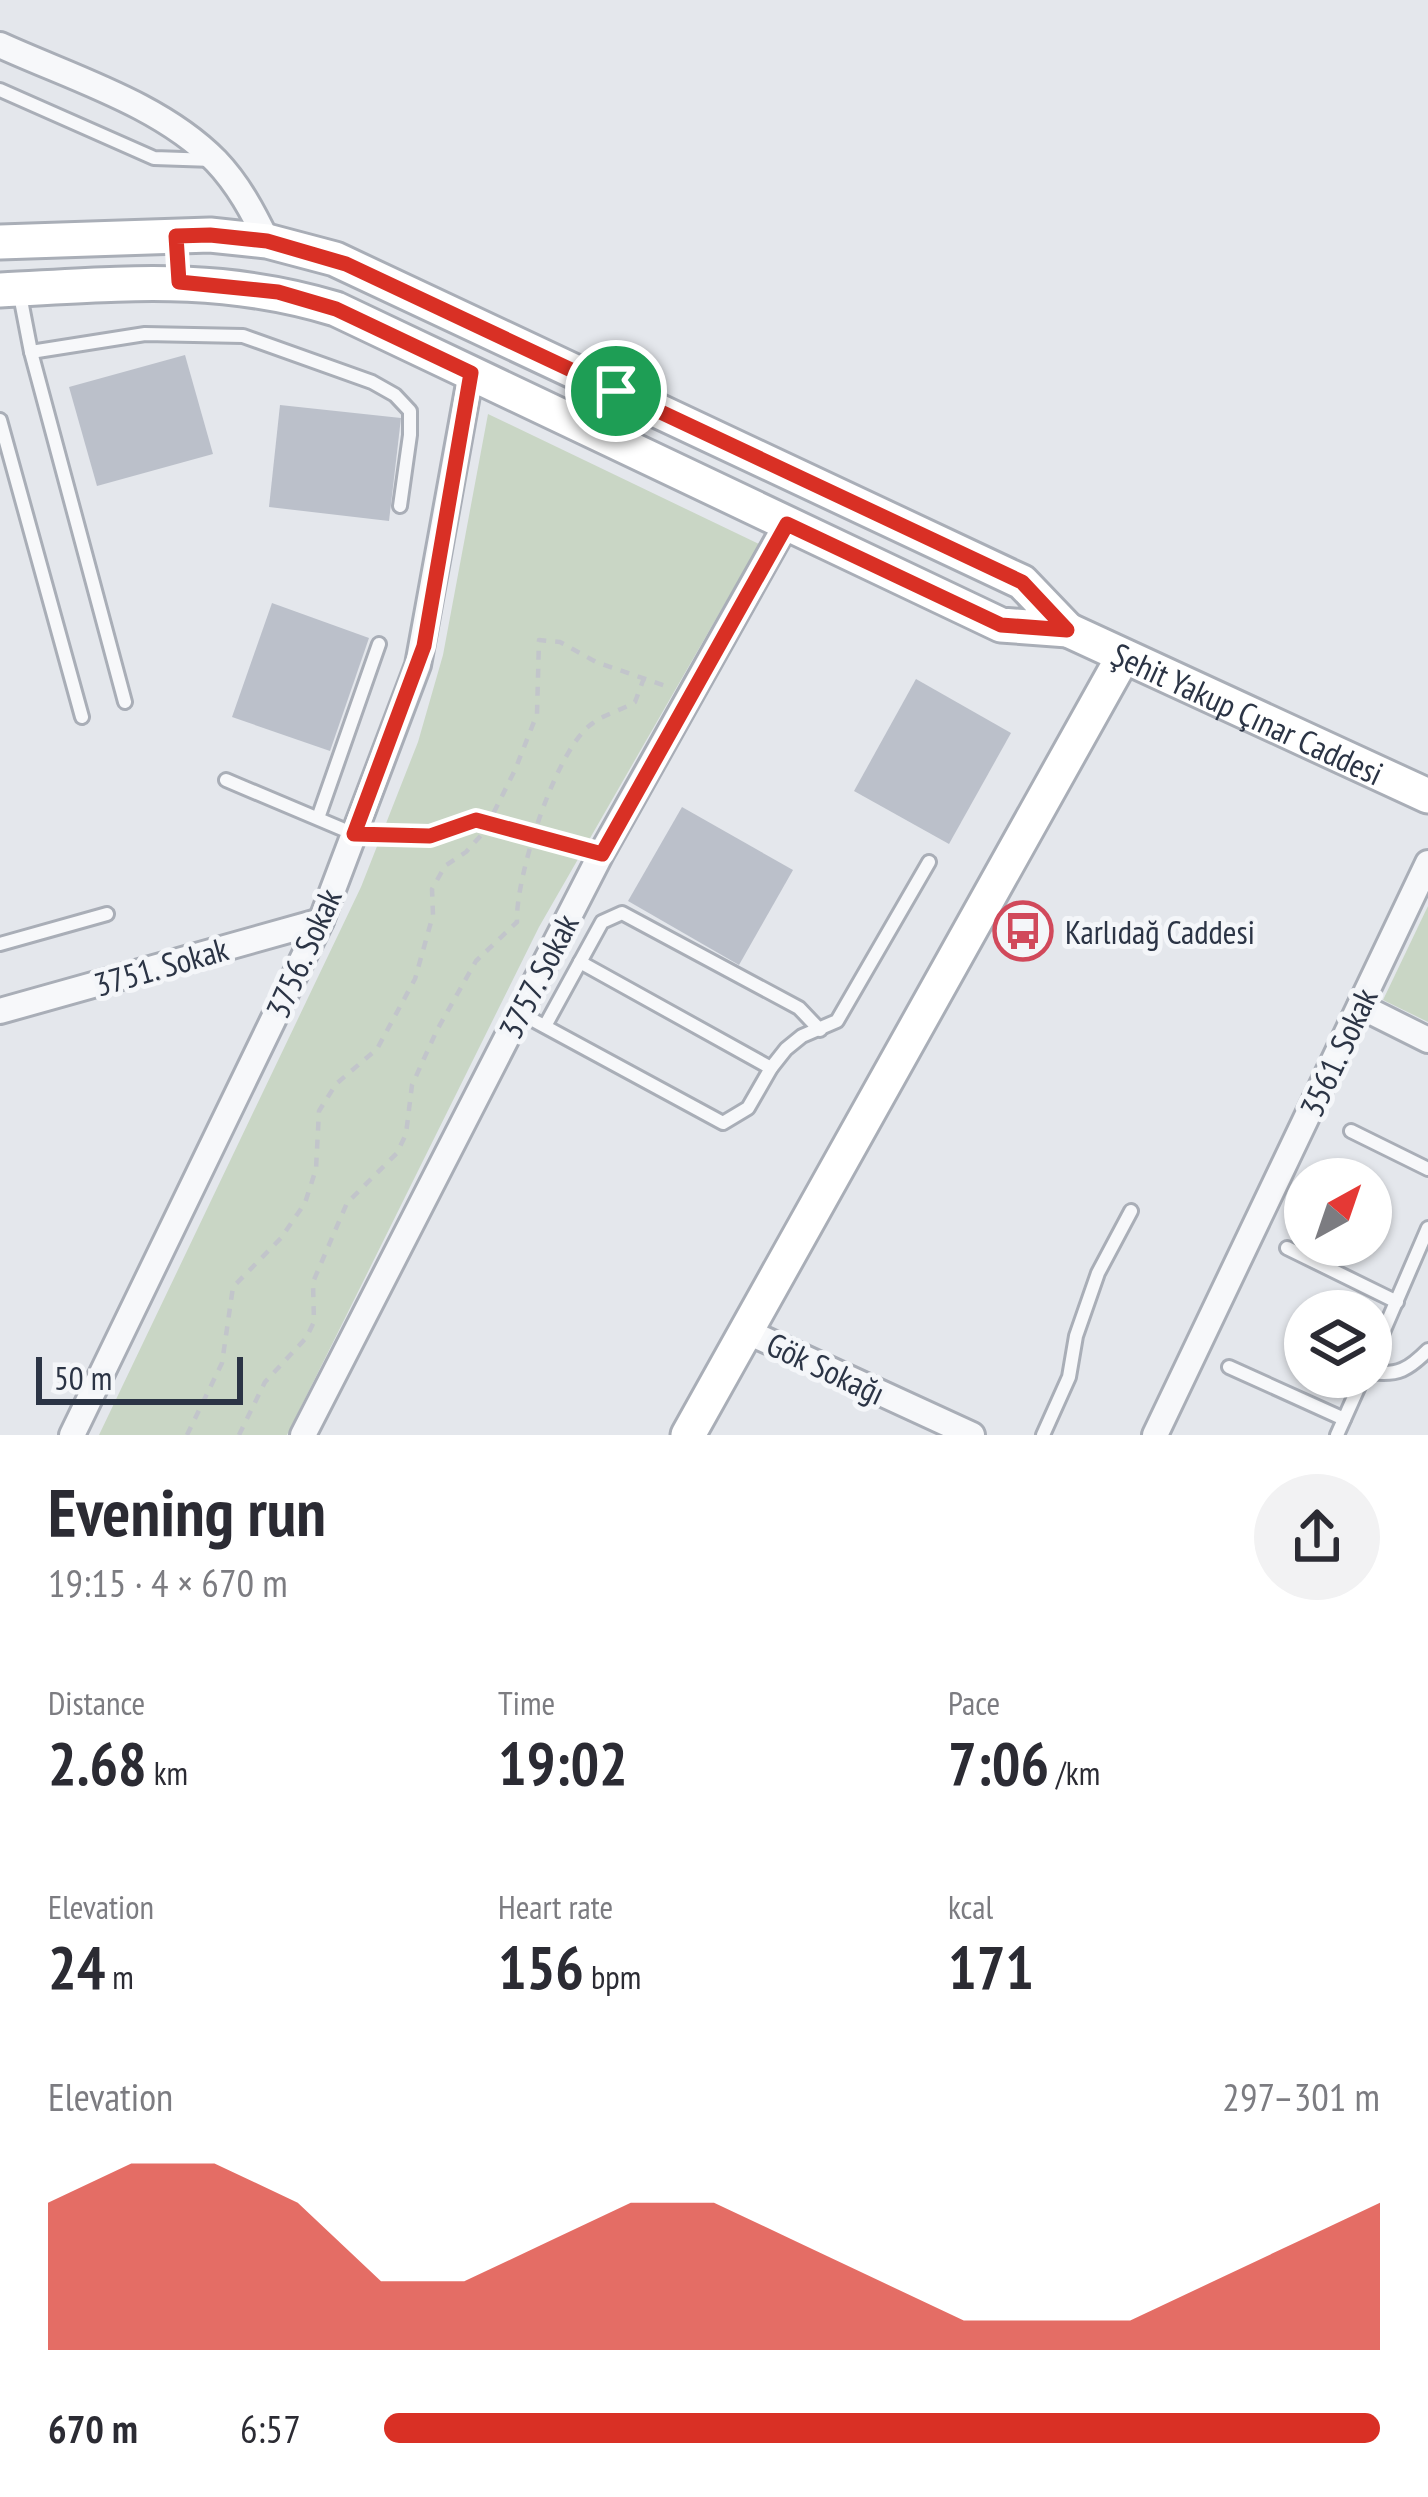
<!DOCTYPE html>
<meta charset="utf-8">
<style>
:root{--surface:#fff;--page:#f2f2f3;--text:#2b2b33;--muted:#7c7c81;--accent:#d93025}
body{margin:0;font-family:"PT Sans Narrow",sans-serif;background:var(--page);color:var(--text);height:100vh;display:flex;flex-direction:column;font-size:45px;white-space:nowrap}
*{box-sizing:border-box;margin:0}
p{font-size:39px;color:var(--muted)}
.icon{flex:none;width:66px;height:66px;fill:none;stroke:currentColor;stroke-width:2;stroke-linecap:round;stroke-linejoin:round}
.map{position:relative;height:1435px;overflow:hidden}
.sheet{display:flex;flex-direction:column;background:var(--surface);flex:1}
.sheet>*{flex:none}
.needle{width:78px;rotate:40deg}
.fabs{position:absolute;left:1284px;top:1158px;display:grid;gap:24px}
.fabs a{display:grid;place-items:center;width:108px;height:108px;border-radius:50%;background:var(--surface);box-shadow:0 3px 9px #0004;font-size:60px}
.scale{position:absolute;left:36px;bottom:30px;width:207px;box-sizing:border-box;padding-left:12px;border:6px solid #2b3445;border-top:0;font-size:33px;line-height:42px;white-space:nowrap;color:#2b3445;-webkit-text-stroke:9px #f4f6f9;paint-order:stroke}
.pin{position:absolute;display:grid;place-items:center;width:102px;height:102px;color:#fff;margin:-51px;border:6px solid #fff;border-radius:50%;box-shadow:0 3px 12px #0007}
.round{display:grid;place-items:center;flex:none;width:126px;height:126px;border-radius:63px;background:var(--page)}
.headline{display:flex;align-items:center;justify-content:space-between;height:204px;padding:0 48px}
h1{font-size:66px;font-weight:700;line-height:90px}
.metrics{display:grid;grid-template-columns:repeat(3,1fr);gap:18px;height:204px;padding:12px 48px}
.metrics div{display:grid;align-content:center}
.metrics b{font-size:60px;font-weight:700}
.metrics small{font-size:33px;font-weight:400}
.metrics p{font-size:33px}
.chart{height:336px;padding:24px 48px}
.chart p{display:flex;justify-content:space-between}
.chart svg{width:100%;height:216px;margin-top:12px;fill:var(--accent);opacity:.7}
ul{padding:0 48px;list-style:none;font-size:39px}
li{display:grid;grid-template-columns:192px 144px 1fr;align-items:center;height:90px}
li i{height:30px;border-radius:15px;background:var(--accent)}
.map>svg:first-child{display:block}
.green{fill:#c9d6c5}
.building{fill:#bbc0ca}
.lines{fill:none;stroke-linecap:round;stroke-linejoin:round}
.lane-casing{stroke:#a9aeb7;stroke-width:18}
.street-casing{stroke:#a9aeb7;stroke-width:30}
.secondary-casing{stroke:#a9aeb7;stroke-width:39}
.path{stroke:#c2c5cb;stroke-width:4.5;stroke-dasharray:9 9;stroke-linecap:butt}
.lane{stroke:#f7f8fa;stroke-width:12}
.street{stroke:#f7f8fa;stroke-width:24}
.secondary{stroke:#fff;stroke-width:33}
.route-casing{stroke:#fff;stroke-width:24}
.route{stroke:#d93025;stroke-width:15}
.labels{text-anchor:middle;dominant-baseline:central;stroke-width:10;stroke-linejoin:round;paint-order:stroke}
.street-label{font-size:33px;fill:#2b3445;stroke:#f4f6f9}
.poi-label{font-size:33px;fill:#2b3445;stroke:#f4f6f9;text-anchor:start}
</style>
<div class="map">
<svg width="1428" height="1435" viewBox="0 0 1428 1435">
<rect width="100%" height="100%" fill="#e4e7ec"/>
<!-- green -->
<g class="green">
<path d="M488,414L759,544L539,927L287,1435H99L361,887L418,742L443,655Z"/>
<path d="M1428,906V1022L1383,1000Z"/>
</g>
<!-- building -->
<g class="building">
<path d="M185,355L213,454L97,486L69,387Z"/>
<path d="M280,405L401,418L389,521L269,507Z"/>
<path d="M272,603L369,638L330,751L232,717Z"/>
<path d="M916,679L1011,733L949,844L854,791Z"/>
<path d="M682,807L793,870L739,965L628,901Z"/>
</g>
<g class="lines">
<!-- lane casing -->
<g class="lane-casing">
<g id="lane">
<path d="M0,90L154,158L213,160"/>
<path d="M19,290L31,352L125,702"/>
<path d="M31,352L145,334L243,336L372,382L395,395L410,411V435L400,506"/>
<path d="M0,420L82,717"/>
<path d="M226,780L354,834"/>
<path d="M318,818L379,644"/>
<path d="M0,944L107,914"/>
<path d="M580,962L771,1068"/>
<path d="M520,1013L723,1123L748,1108L771,1068L786,1049L802,1036L837,1021L929,862"/>
<path d="M545,1026L602,922L622,913L799,1008L820,1030"/>
<path d="M1351,1131L1428,1169"/>
<path d="M1287,1248L1397,1302"/>
<path d="M1371,1360L1428,1228"/>
<path d="M1229,1367L1344,1419"/>
<path d="M1371,1372C1398,1376 1409,1369 1428,1350"/>
<path d="M1043,1435L1069,1377L1076,1336L1098,1273L1131,1211"/>
<path d="M1337,1435L1363,1377"/>
</g>
</g>
<!-- street casing -->
<g class="street-casing">
<g id="street">
<path d="M0,45C72,78 160,104 216,161C238,184 253,212 267,241"/>
<path d="M1360,1006L1428,1040"/>
<path d="M0,1011L321,921"/>
<path d="M746,1331L972,1435"/>
<path d="M72,1435L321,921L418,665L471,373"/>
<path d="M303,1435L601,854L787,523"/>
<path d="M1155,1435L1428,863"/>
</g>
</g>
<!-- secondary casing -->
<g class="secondary-casing">
<g id="secondary">
<path d="M0,242L210,235L267,241L335,259L1022,582L1068,630L1001,625L336,309C217,273 122,284 0,290"/>
<path id="s1" d="M1068,630L1428,796"/>
<path d="M688,1435L1123,657"/>
</g>
</g>
<!-- path -->
<g class="path">
<path d="M384,834L431,836L476,821L577,846"/>
<path d="M187,1435L222,1363L233,1287L281,1238L305,1203L316,1169L319,1111L336,1084L377,1049L415,979L433,915L432,889L445,866L466,852L484,832L515,770L537,714L539,640L560,642L596,662L666,686"/>
<path d="M239,1435L265,1382L306,1338L314,1322L313,1282L347,1203L397,1153L406,1134L412,1085L437,1030L476,961L517,922C515,879 556,747 593,723C605,714 622,710 635,702L644,678"/>
</g>
<!-- lane -->
<use href="#lane" class="lane"/>
<!-- street -->
<use href="#street" class="street"/>
<!-- secondary -->
<use href="#secondary" class="secondary"/>
</g>
<g class="lines">
<!-- route casing -->
<g class="route-casing">
<path id="route" d="M210,235L267,241L346,264L1022,582L1067,630L1001,625L787,524L602,854L476,820L430,836L354,834L424,646L471,373L336,309L278,292L179,282L176,236Z"/>
</g>
<!-- route -->
<use href="#route" class="route"/>
</g>
<!-- icons -->
<defs>
<g id="bus-ring" transform="scale(3)"><circle r="9.5" fill="#f4f6f9" stroke="#d1495b" stroke-width="1.5"/><path d="M-5-6H5V4H4V6H2V4H-2V6H-4V4H-5ZM-3.5-4V0h7V-4ZM-3.5 1.2v1.5H-2V1.2ZM2 1.2v1.5H3.5V1.2Z" fill="#d1495b"/></g>
</defs>
<g fill-rule="evenodd">
<use href="#bus-ring" x="1023" y="931"/>
</g>
<g class="labels">
<!-- street labels -->
<g class="street-label">
<text stroke="none"><textPath href="#s1" startOffset="198">Şehit Yakup Çınar Caddesi</textPath></text>
<text transform="translate(303 953) rotate(-66)">3756. Sokak</text>
<text transform="translate(161 966) rotate(-16)">3751. Sokak</text>
<text transform="translate(538 976) rotate(-63)">3757. Sokak</text>
<text transform="translate(1338 1052) rotate(-65)">3561. Sokak</text>
<text transform="translate(826 1368) rotate(25)">Gök Sokağı</text>
</g>
<!-- poi labels -->
<g class="poi-label">
<text x="1065" y="931">Karlıdağ Caddesi</text>
</g>
</g>
</svg>
<div class="fabs">
<a><svg class="needle" viewBox="-14 -14 28 28"><path d="M0-13l5 13h-10z" fill="#e53935"/><path d="M0 13l5-13h-10z" fill="#7c7c81"/></svg></a>
<a><svg class="icon" aria-label="layers" viewBox="0 0 24 24"><path d="M12 4l9 5-9 5-9-5zM3 14l9 5 9-5"/></svg></a>
</div>
<div class="scale">50 m</div>
<div class="pin" style="left:616px;top:391px;background:#1e9e55"><svg class="icon" aria-label="arrive" viewBox="0 0 24 24"><path d="M6 21V4h12l-3 4 3 4H6"/></svg></div>
</div>
<section class="sheet">
<div class="headline"><div><h1>Evening run</h1><p>19:15 · 4 × 670 m</p></div><a class="round"><svg class="icon" aria-label="share" viewBox="0 0 24 24"><path d="M12 15V3M7 8l5-5 5 5M5 13v7h14v-7"/></svg></a></div>
<div class="metrics">
<div><p>Distance</p><b>2.68<small> km</small></b></div>
<div><p>Time</p><b>19:02</b></div>
<div><p>Pace</p><b>7:06<small> /km</small></b></div>
</div>
<div class="metrics">
<div><p>Elevation</p><b>24<small> m</small></b></div>
<div><p>Heart rate</p><b>156<small> bpm</small></b></div>
<div><p>kcal</p><b>171</b></div>
</div>
<div class="chart"><p><span>Elevation</span>297–301 m</p>
<svg viewBox="0 0 160 44" preserveAspectRatio="none"><path d="M0 44V14L10 6L20 6L30 14L40 30L50 30L60 22L70 14L80 14L90 22L100 30L110 38L120 38L130 38L140 30L150 22L160 14V44z"/></svg>
</div>
<ul>
<li><b>670 m</b>6:57<i style="width:100%"></i></li>
</ul>
</section>
